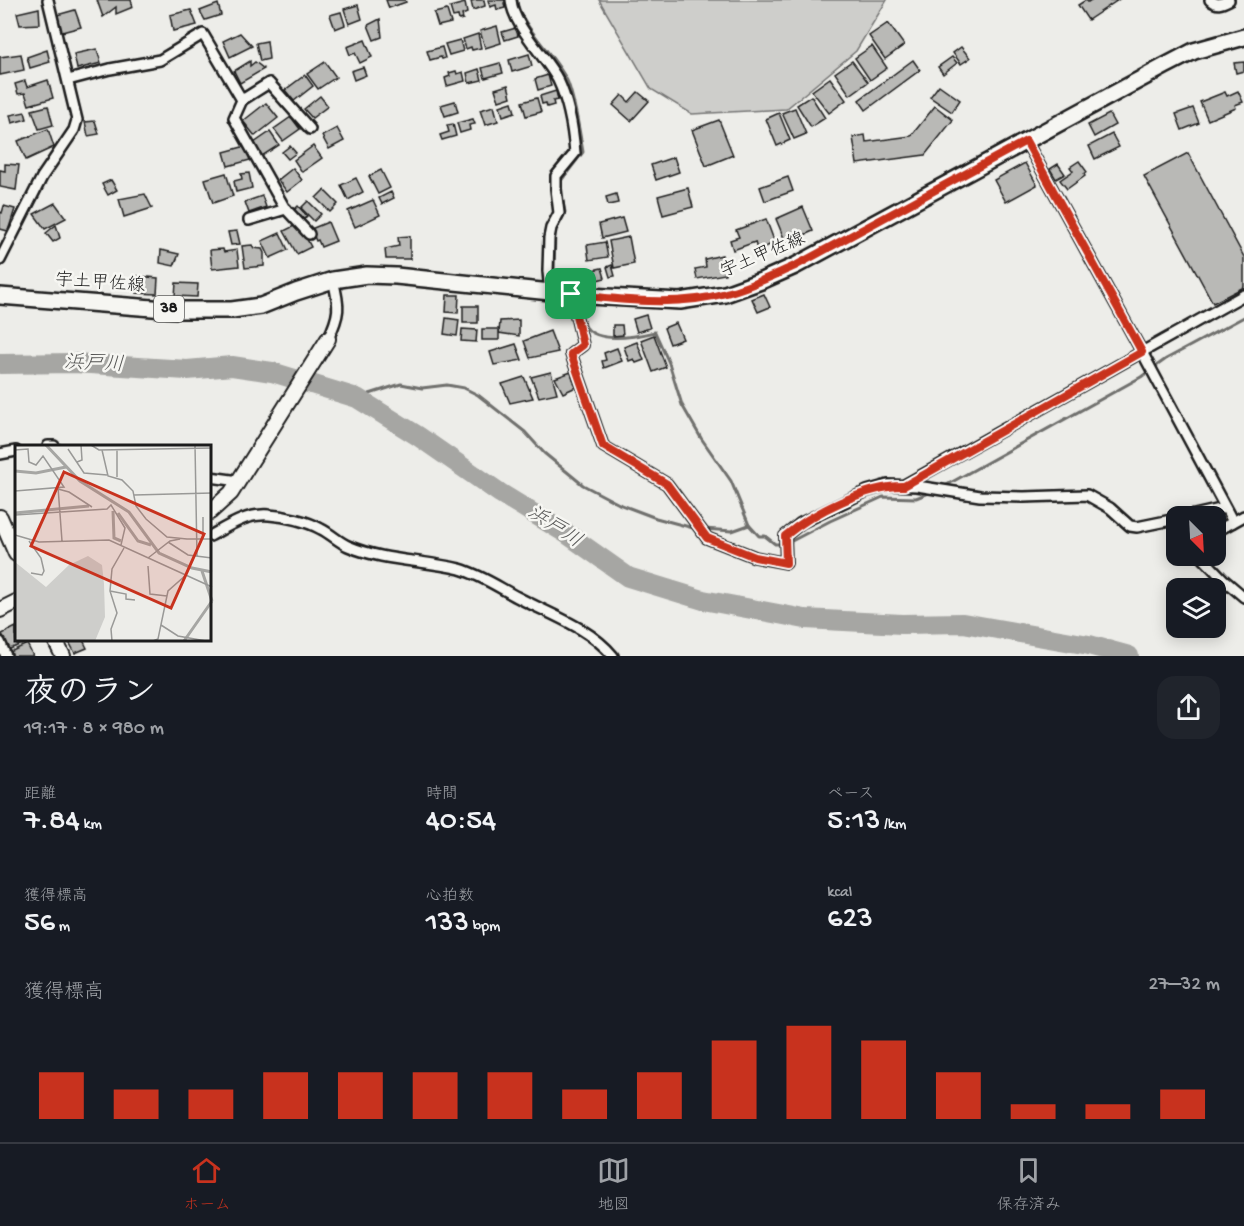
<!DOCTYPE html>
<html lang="ja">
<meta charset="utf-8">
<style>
:root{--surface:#171b24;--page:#20242c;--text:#f1f3f6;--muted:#9ea1a6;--line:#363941;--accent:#c8321e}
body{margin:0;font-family:"Gochi Hand","Klee One",sans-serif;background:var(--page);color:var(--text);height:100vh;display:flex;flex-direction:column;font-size:22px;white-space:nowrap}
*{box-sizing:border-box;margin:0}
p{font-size:20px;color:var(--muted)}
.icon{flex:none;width:33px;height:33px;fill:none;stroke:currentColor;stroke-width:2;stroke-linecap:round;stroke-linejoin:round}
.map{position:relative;height:656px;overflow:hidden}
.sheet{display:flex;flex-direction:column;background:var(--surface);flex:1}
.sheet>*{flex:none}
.needle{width:39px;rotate:156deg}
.fabs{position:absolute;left:1166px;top:506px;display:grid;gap:12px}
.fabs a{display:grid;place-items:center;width:60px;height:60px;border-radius:12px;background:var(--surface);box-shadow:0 3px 15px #0003;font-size:30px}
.pin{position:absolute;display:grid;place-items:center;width:51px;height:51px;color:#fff;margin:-26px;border-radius:12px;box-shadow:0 3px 9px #0006}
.round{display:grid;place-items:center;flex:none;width:63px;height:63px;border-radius:18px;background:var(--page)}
.summary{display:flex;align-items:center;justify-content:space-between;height:102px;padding:0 24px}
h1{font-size:33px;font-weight:600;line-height:45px}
.metrics{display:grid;grid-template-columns:repeat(3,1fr);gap:9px;height:102px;padding:6px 24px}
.metrics div{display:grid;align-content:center}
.metrics b{font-size:30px;font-weight:600}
.metrics small{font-size:16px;font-weight:400}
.metrics p{font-size:16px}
.chart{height:168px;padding:12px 24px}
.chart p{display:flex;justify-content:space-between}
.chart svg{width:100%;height:108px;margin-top:6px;stroke:var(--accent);stroke-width:6}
.tab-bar{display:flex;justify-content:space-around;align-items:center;height:84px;border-top:2px solid var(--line);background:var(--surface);font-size:16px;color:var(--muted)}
.tab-bar a{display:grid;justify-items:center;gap:3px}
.tab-bar .on{color:var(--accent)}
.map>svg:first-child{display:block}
.green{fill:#cececb;stroke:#757574;stroke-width:1.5}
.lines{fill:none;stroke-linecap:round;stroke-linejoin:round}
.stream{stroke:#6f6f6d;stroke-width:3}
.river{stroke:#a6a6a3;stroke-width:20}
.building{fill:#b9b9b6;stroke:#1c1c1c;stroke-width:1.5}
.street-casing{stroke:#1c1c1c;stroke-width:14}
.secondary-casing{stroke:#1c1c1c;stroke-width:18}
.primary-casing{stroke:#1c1c1c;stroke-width:20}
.street{stroke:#f6f6f2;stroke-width:9}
.secondary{stroke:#f6f6f2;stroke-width:14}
.primary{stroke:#f6f6f2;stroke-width:15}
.route-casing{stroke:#fff;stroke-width:12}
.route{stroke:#c8321e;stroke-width:8}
.labels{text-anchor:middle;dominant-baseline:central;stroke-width:5;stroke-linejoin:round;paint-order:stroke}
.shield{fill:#f6f6f2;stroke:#5d5d5c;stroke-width:1.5}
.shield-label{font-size:16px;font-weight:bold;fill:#1c1c1c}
.street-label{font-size:18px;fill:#1c1c1c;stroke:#f6f6f2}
.water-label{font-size:20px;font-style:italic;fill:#535352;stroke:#f6f6f2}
.inset-river{fill:none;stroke:#a6a6a3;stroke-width:3}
.inset-road{fill:none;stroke:#999997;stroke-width:1.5}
.view{fill:#c8321e;fill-opacity:0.15;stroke:#c8321e;stroke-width:3}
.inset-edge{fill:none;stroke:#1c1c1c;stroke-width:3}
</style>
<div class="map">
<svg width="1244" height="656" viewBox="0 0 1244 656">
<rect width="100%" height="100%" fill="#edede9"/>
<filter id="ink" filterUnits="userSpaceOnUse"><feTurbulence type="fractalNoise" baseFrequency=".0167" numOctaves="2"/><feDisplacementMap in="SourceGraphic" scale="12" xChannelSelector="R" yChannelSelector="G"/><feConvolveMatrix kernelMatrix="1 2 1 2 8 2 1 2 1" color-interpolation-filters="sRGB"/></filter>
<g filter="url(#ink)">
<!-- green -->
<path class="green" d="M599,0H887L856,51L786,109L692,114L651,89Z"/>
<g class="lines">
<!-- stream -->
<g class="stream">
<path d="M517,0C518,24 559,59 568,83C576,105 579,130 583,152L560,182"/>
<path d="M560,188L565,212L555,231L554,272L561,288"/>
<path d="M579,309C581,315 583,322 586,327C598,344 638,336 655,332L669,363L682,405L701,438L731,481L749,525L759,536H765L775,544H786L830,521L883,497L916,498L934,491"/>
<path d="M357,398L401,384L422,388L447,385L464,388L478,395L525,432L544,453L583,485L619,504L656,518L697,529"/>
<path d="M943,487L1141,377L1166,359L1244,317"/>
<path d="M704,529L732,531L749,525"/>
</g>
<!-- river -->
<path class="river" d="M0,364L74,363L187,370L232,366L272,372L357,398L418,436L500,493L567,534L628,577L703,600L805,619L902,624L963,623L1089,645L1129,656"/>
</g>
<!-- building -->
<g class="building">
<path d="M97,0H131L133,7L116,14V7L103,17Z"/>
<path d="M386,0H405L406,2L389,8Z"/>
<path d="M475,0H484L485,6L473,10L471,1Z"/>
<path d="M488,0H506V2L504,3L505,8L497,10L496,5L490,7Z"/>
<path d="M1086,0L1088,2L1091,0H1118L1088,20L1078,5Z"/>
<path d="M465,3L467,13L462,15L463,19L459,20L458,16L453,17L450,7Z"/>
<path d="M218,4L221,15L205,20L200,11Z"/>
<path d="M358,5L362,19L349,24L344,9Z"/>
<path d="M39,8L40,24L20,25L17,13Z"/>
<path d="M75,10L81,27L62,32L57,15Z"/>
<path d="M191,10L197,25L173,31L170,15Z"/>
<path d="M447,10L451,23L438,26L434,13Z"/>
<path d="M341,12L345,25L335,29L330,15Z"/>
<path d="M380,19L382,37L374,40L368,25Z"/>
<path d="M888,23L904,45L885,59L869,36Z"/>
<path d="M497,26L501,43L485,48L480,31Z"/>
<path d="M516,28L518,36L505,40L502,32Z"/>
<path d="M240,33L252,46L230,57L223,41Z"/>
<path d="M478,34L481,48L472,50L471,47L466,49L463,39Z"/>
<path d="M365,40L372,57L360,63L355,53L350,55L347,47Z"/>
<path d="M460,40L463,51L449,55L445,44Z"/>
<path d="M267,41L269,59L260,61L256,43Z"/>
<path d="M872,46L887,68L870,80L855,58Z"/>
<path d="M442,47L445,58L442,59L441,57L430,60L427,51Z"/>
<path d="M961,47L970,58L961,64L953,53Z"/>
<path d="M97,49L101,63L77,69L74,54Z"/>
<path d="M47,50L50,62L30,68L27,57Z"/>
<path d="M21,54L24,70L0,75V57Z"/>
<path d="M529,54L532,66L512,72L509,60Z"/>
<path d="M952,57L957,63L943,74L938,67Z"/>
<path d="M913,60L920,70L866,110L859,100Z"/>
<path d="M250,61V66L255,62L264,69L240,83L234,71Z"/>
<path d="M852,61L868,82L850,95L835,73Z"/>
<path d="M325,62L336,77L318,89L307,74Z"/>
<path d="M1244,62V71L1236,73L1234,63Z"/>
<path d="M500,63L503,73L485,78L482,68Z"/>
<path d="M363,67L366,75L354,80L351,71Z"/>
<path d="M479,69L482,80L469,83L467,73Z"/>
<path d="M456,71L457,74L463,72L465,81L447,86L445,78L450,76L449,73Z"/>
<path d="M305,75L313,86L294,101L285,90Z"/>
<path d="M548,75L551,86L538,90L535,79Z"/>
<path d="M830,78L846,100L829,113L812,91Z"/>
<path d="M48,80L53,98L29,105L25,93L18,94L15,84L25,81L27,87Z"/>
<path d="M508,85L511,97L499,101L495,89Z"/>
<path d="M939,85L960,100L952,112L930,97Z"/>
<path d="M556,91L558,100L553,101L554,105L547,107L546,103L542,104L540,96Z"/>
<path d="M1238,91L1243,102L1235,105L1236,108L1208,120L1200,102L1225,92L1227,96Z"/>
<path d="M638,92L649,101L631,121L613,105L622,95L629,102Z"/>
<path d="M320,96L328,106L312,118L304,109Z"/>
<path d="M811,96L825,118L811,127L797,105Z"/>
<path d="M537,98L541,112L526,116L522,102Z"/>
<path d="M455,101L458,112L445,116L441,105Z"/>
<path d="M512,102L515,112L503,116L500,106Z"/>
<path d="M266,103L278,118L255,136L243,121Z"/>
<path d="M48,106L53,125L39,129L32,110Z"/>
<path d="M494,106L498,121L485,125L480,110Z"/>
<path d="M935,106L953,120L925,155L857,164L853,137L865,135L866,142L911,136Z"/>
<path d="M795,108L806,134L794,139L782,113Z"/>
<path d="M1193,108L1199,123L1182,130L1176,114Z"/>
<path d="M25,112L27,119L12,123L10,115Z"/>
<path d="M779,113L790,140L777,146L766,119Z"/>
<path d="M1109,114L1115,125L1094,137L1088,125Z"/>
<path d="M291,117L300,129L283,141L274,129Z"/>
<path d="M473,119L475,124L469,125L470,130L460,133L457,123Z"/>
<path d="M719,120L733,155L706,166L692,130Z"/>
<path d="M95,121L99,134L88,136L85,122Z"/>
<path d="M453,124L456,136L442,140L440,135L449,132L447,125Z"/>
<path d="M337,128L344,141L329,149L322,136Z"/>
<path d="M48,129L54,147L26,160L18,141Z"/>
<path d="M270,132L279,145L262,156L254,143Z"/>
<path d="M1112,134L1119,147L1095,159L1089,146Z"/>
<path d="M246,146L250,160L228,166L224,152Z"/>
<path d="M290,146L296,153L288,159L282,152Z"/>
<path d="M313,146L322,158L302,172L294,160Z"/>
<path d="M1188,153L1244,257V287L1213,303L1144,176Z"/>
<path d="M674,157L679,172L656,180L651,165Z"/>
<path d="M1079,161L1087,172L1084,174L1085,176L1067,189L1060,180L1073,171L1070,167Z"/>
<path d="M1025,163L1037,185L1006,202L994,180Z"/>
<path d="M5,164L19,165L16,190L0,187V170L5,171Z"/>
<path d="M1058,164L1065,174L1056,179L1050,169Z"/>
<path d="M293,168L302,180L287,192L278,180Z"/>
<path d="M381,170L390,188L378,194L369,176Z"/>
<path d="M226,173L233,196L213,203L205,179Z"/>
<path d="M249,173L252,188L236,192L234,181L242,179L241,174Z"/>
<path d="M788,177L793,191L765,201L760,187Z"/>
<path d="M356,178L363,192L348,200L341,185Z"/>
<path d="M111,180L117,190L108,195L102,184Z"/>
<path d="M688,188L693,207L663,215L658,196Z"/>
<path d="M324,190L338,204L330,212L316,198Z"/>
<path d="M391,192L394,198L382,204L379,198Z"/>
<path d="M145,194L152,208L124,217L119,199Z"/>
<path d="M616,194L618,203L608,205L606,197Z"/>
<path d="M262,196L266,207L249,213L245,202Z"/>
<path d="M373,200L380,215L355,227L348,211Z"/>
<path d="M308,201L321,214L314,221L301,208Z"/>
<path d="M55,203L66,218L45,229L34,214Z"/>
<path d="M4,206L15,209L8,231L0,229V212L2,213Z"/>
<path d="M298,206L307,216L302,221L293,211Z"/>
<path d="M803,207L813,231L786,243L776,219Z"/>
<path d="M622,218L626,232L602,238L599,224Z"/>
<path d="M766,219L775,243L757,250L755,242L733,250L730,240L739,237L736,230Z"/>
<path d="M328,222L336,241L321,247L318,240L316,241L311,229Z"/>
<path d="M56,225L60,238L53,242L46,233Z"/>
<path d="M296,225L298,230H302L311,247L297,254L284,231Z"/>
<path d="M237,231L240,244L231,245L228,232Z"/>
<path d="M280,233L288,250L270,258L262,241Z"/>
<path d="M410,236V259H386L385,249L399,246L398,237Z"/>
<path d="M629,237L634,264L614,268L609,241Z"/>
<path d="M605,242L608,257L589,260L587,245Z"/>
<path d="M252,245L254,248L262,249L264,253V266L245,268L242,246Z"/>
<path d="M223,249L224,252L237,250L239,266L212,269L210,250Z"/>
<path d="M161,250L179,254L174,266L160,263Z"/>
<path d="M722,255L725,274L697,279L695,269L706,267L705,259Z"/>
<path d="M612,265L615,276L610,277L607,267Z"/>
<path d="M602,268L605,278L581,284L579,273Z"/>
<path d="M137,276L158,278L157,294L136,293Z"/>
<path d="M176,283L198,284L197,297L175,296Z"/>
<path d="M764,294L770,307L758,312L752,299Z"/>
<path d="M447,295H459L458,313L446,312Z"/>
<rect x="463" y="306" width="15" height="17"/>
<path d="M646,315L650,328L637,332L633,319Z"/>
<path d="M446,318L459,320L457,336L444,334Z"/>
<path d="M519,320V336L499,333L500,321Z"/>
<path d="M676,323L683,339L670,344L664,328Z"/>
<path d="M613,325H622L623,335L613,336Z"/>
<path d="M462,329L477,330L476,342L461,341Z"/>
<rect x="482" y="329" width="17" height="11"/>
<path d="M550,331L558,352L530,358L524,341Z"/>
<path d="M654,335L666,367L653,372L641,340Z"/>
<path d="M637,342L644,360L636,363L634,359L629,361L624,347Z"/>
<path d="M516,344L522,360L494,365L490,352Z"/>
<path d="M617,348L622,361L604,368L602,361L606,360L604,353Z"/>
<path d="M551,372L557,393L539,397L531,377Z"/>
<path d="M571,372L576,387L563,393L555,378Z"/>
<path d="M524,377L533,398L510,403L502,384Z"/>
<path d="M16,627V640H31L10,649L2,634Z"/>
<path d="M68,640H83L87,648L75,653Z"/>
<path d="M27,644L33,656H12L10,652Z"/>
</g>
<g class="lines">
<!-- street casing -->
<g class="street-casing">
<g id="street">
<path d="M511,0C513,26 546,57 558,80C569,103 573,128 575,153L556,176V189L559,213L551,228L549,238L548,271L550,292"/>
<path d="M1210,0C1217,6 1221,4 1229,0"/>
<path d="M68,80L110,69L160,60L203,34L242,100L234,118L284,207L309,234"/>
<path d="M242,100L269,83L310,129"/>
<path d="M1026,141L1142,352L1233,522"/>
<path d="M249,220L286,209"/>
<path d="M0,260L42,177L74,130L77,120L48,0"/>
<path d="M571,294L583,345L571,354L603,446L667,484L707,538L755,557L786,563L785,536L801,523L867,491L888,485L917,486L980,496L1024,497L1087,495L1110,508L1130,526L1137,527L1176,519"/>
<path d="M328,339C340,314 340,307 333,280"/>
<path d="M48,446H54"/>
<path d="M0,454L16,451"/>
<path d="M210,477L239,481"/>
<path d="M906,484L1244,295"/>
<path d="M1190,516L1225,508"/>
<path d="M1215,532L1244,516"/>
<path d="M210,536C228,526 247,513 269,515C285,516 307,521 321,529C331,534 339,542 348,546C383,561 423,560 460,569C481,575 498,587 517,597C549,614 589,627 613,656"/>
<path d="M1200,555L1224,580L1244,597"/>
<path d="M0,642L6,656"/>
</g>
</g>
<!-- secondary casing -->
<g class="secondary-casing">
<g id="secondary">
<path d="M210,512L231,493L328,339"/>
<path d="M0,517L16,554"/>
<path d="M0,610L16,602"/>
<path d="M55,640L63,656"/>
</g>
</g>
<!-- primary casing -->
<g class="primary-casing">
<path id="primary" d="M0,296L178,310H232L261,306L296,292L333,280L367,275L396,276L589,296L680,301L725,294L761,281L795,266L1165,66L1194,51L1244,37"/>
</g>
<!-- street -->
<use href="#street" class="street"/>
<!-- secondary -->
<use href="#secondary" class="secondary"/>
<!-- primary -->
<use href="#primary" class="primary"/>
</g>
</g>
<g class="lines" filter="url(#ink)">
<!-- route casing -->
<g class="route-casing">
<path id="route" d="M1026,141L1142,352L904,486C868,485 812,513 785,536L786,563L755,557L707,538L667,484L603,446L571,354L583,345L571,294C619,300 679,307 726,293C750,287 772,276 795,266Z"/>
</g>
<!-- route -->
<use href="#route" class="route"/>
</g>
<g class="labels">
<!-- shield labels -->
<rect class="shield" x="154" y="296" width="30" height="26" rx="4.5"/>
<g class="shield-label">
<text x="169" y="309">38</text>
</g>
<!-- street labels -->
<g class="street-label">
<text transform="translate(763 256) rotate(-23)">宇土甲佐線</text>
<text transform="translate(100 284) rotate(4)">宇土甲佐線</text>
</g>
<!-- water labels -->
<g class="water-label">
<text transform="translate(94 365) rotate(3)">浜戸川</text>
<text transform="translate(554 528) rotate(33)">浜戸川</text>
</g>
</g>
<!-- overview -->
<g transform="translate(15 445)">
<rect width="196" height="196" fill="#edede9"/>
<path d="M73,111L87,120L89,139L90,172L80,196H0V117L31,142L54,120Z" fill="#cececb"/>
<path class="inset-river" d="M31,0L65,36L114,67L144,108L177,123L197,127M0,26L21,28L51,22M98,66L99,93L106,96M0,68L74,61M103,68L123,96L136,100M187,126L197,156M169,196L197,156"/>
<path class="inset-road" d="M76,0L84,5L197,3M180,0L182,112M53,4L69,28L92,30M0,5L13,4L14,17L21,20L28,11L49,42L0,46M87,5L93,31L107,35L118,46L121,61L131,74L152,92L172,94M102,5V32M62,17L67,15L66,0M43,42L47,96M43,44L54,47L77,62M119,50L197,48M0,70L92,64L96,60L110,83L106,100M188,72V94M0,90L24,97L94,95L197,142M171,94H197M14,96L26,113L29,126L27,130L16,128M153,97L173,110L197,113M133,113L155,96L165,94M133,121L135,149L152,151M95,146L111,149V154L120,155M146,180L163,191L191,196M97,196L96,184L102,168L95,146L97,124L109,103M138,196L143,194L153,146L171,130"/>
<path class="view" d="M49,27L189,89L156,163L16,101Z"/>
<rect width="196" height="196" class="inset-edge"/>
</g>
</svg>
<div class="fabs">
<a><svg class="needle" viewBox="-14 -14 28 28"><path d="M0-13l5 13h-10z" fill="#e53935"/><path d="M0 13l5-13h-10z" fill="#9ea1a6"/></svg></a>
<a><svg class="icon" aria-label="layers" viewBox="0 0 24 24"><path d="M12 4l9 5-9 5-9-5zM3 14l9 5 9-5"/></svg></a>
</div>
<div class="pin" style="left:571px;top:294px;background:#1e9e55"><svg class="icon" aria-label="arrive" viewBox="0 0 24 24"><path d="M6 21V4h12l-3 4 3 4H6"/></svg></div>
</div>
<section class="sheet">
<div class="summary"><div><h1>夜のラン</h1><p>19:17 · 8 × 980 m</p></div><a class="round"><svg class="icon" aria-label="share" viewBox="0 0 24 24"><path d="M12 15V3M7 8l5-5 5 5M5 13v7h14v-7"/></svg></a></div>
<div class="metrics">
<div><p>距離</p><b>7.84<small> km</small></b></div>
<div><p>時間</p><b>40:54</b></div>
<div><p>ペース</p><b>5:13<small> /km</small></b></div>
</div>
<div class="metrics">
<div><p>獲得標高</p><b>56<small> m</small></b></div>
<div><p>心拍数</p><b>133<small> bpm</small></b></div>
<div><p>kcal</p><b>623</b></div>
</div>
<div class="chart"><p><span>獲得標高</span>27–32 m</p>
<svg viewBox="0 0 160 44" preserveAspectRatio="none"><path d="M5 44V25M15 44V32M25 44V32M35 44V25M45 44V25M55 44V25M65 44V25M75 44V32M85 44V25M95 44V12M105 44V6M115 44V12M125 44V25M135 44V38M145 44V38M155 44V32"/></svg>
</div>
</section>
<nav class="tab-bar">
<a class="on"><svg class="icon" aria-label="home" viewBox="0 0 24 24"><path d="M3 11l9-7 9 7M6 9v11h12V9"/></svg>ホーム</a>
<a><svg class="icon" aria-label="map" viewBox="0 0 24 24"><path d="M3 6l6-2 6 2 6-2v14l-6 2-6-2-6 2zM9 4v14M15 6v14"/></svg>地図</a>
<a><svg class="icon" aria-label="saved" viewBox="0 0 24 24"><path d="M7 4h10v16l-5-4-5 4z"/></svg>保存済み</a>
</nav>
